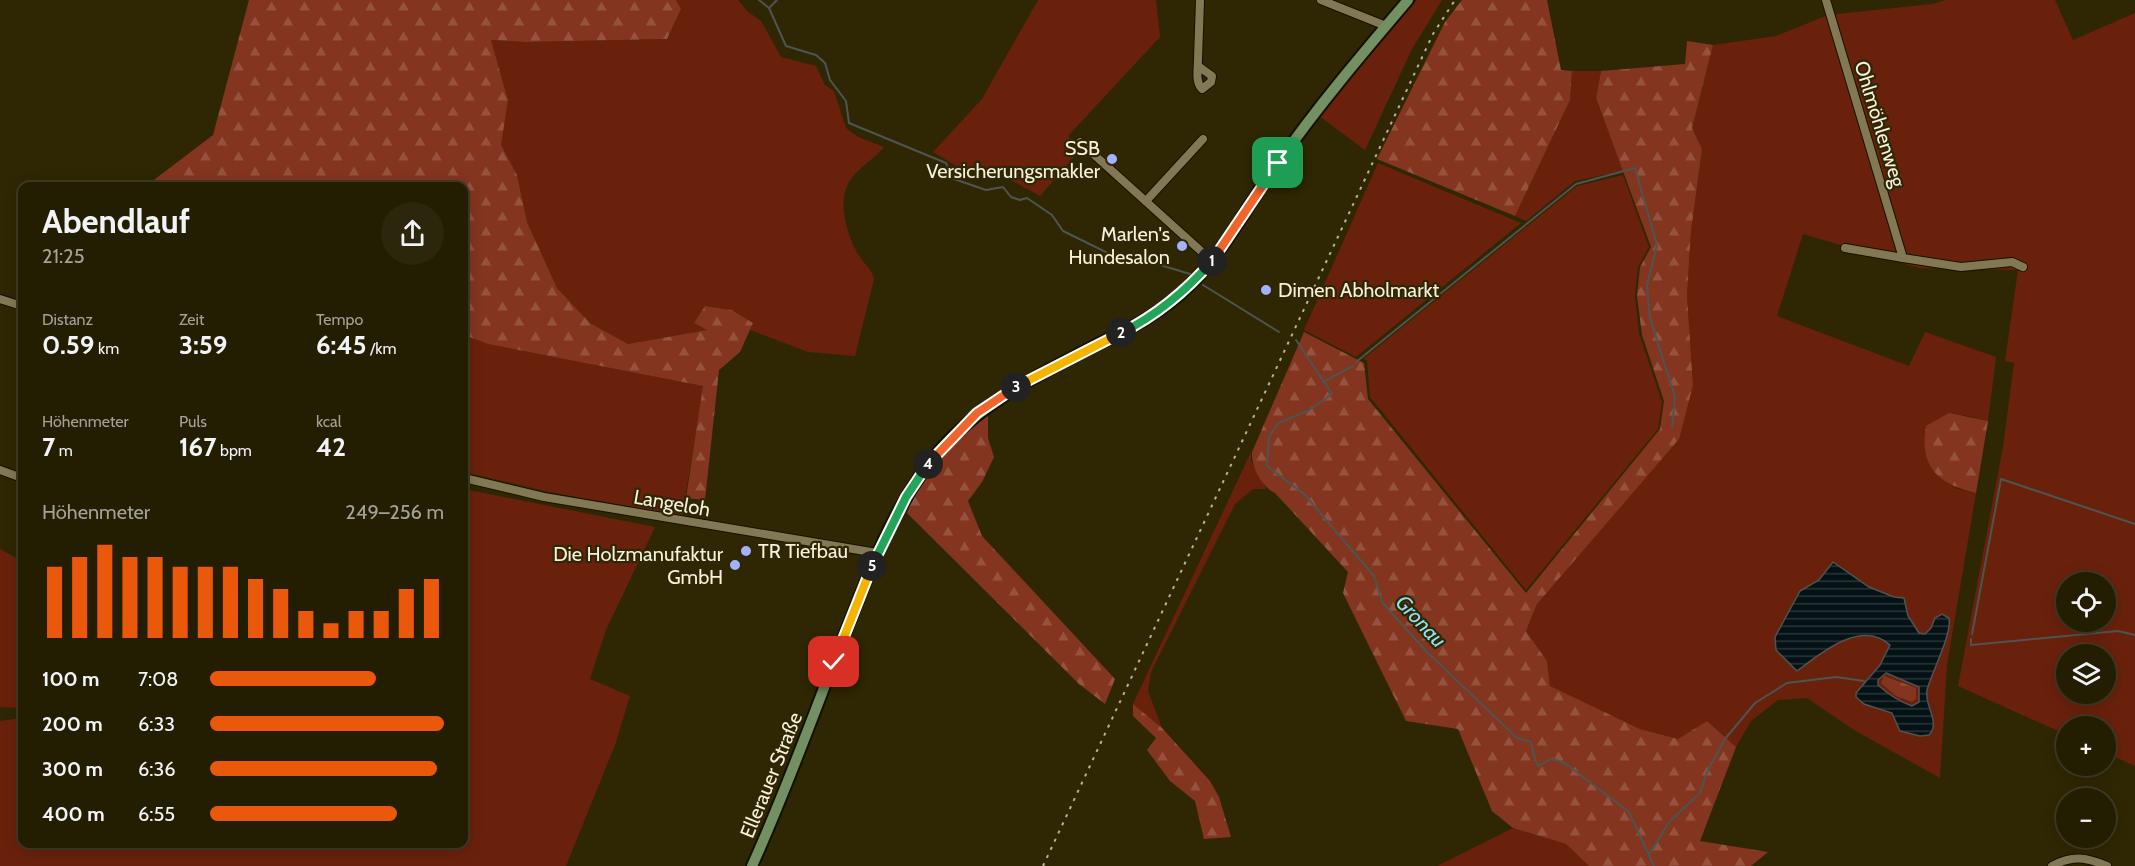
<!DOCTYPE html>
<html lang="de">
<meta charset="utf-8">
<style>
:root{--surface:#231d02;--page:#2b260c;--text:#f1f3f6;--muted:#a3a299;--line:#403b24;--accent:#ea580c}
body{margin:0;font-family:Cabin,sans-serif;background:var(--page);color:var(--text);height:100vh;display:flex;flex-direction:column;font-size:22px;white-space:nowrap}
*{box-sizing:border-box;margin:0}
p{font-size:20px;color:var(--muted)}
.icon{flex:none;width:33px;height:33px;fill:none;stroke:currentColor;stroke-width:2;stroke-linecap:round;stroke-linejoin:round}
.map{position:relative;flex:1;overflow:hidden}
.drawer{position:absolute;left:18px;top:182px;width:450px;height:666px;display:flex;flex-direction:column;background:var(--surface);border-radius:12px;box-shadow:0 3px 15px #0003,0 0 0 2px var(--line)}
.drawer>*{flex:none}
.controls{position:absolute;left:2056px;top:572px;display:grid;gap:12px}
.controls a{display:grid;place-items:center;width:60px;height:60px;border-radius:50%;background:var(--surface);box-shadow:0 3px 15px #0003,0 0 0 2px var(--line);font-size:30px}
.pin{position:absolute;display:grid;place-items:center;width:51px;height:51px;color:#fff;margin:-26px;border-radius:12px;box-shadow:0 3px 9px #0006}
.km{position:absolute;width:30px;height:30px;margin:-15px;border-radius:50%;background:#222;color:#fff;font-size:16px;line-height:30px;text-align:center}
.round{display:grid;place-items:center;flex:none;width:63px;height:63px;border-radius:32px;background:var(--page)}
.overview{display:flex;align-items:center;justify-content:space-between;height:102px;padding:0 24px}
h1{font-size:33px;font-weight:700;line-height:45px}
.metrics{display:grid;grid-template-columns:repeat(3,1fr);gap:9px;height:102px;padding:6px 24px}
.metrics div{display:grid;align-content:center}
.metrics b{font-size:26px;font-weight:700}
.metrics small{font-size:16px;font-weight:400}
.metrics p{font-size:16px}
.chart{height:168px;padding:12px 24px}
.chart p{display:flex;justify-content:space-between}
.chart svg{width:100%;height:108px;margin-top:6px;stroke:var(--accent);stroke-width:6}
ul{padding:0 24px;list-style:none;font-size:20px}
li{display:grid;grid-template-columns:96px 72px 1fr;align-items:center;height:45px}
li i{height:15px;border-radius:8px;background:var(--accent)}
.map>svg:first-child{display:block}
.green{fill:#69210c;fill-rule:evenodd}
.forest{fill:url(#forest-firs)}
.water{fill:url(#water-rules);stroke:#4d5552;stroke-width:1.5;fill-rule:evenodd}
.lines{fill:none;stroke-linecap:round;stroke-linejoin:round}
.stream{stroke:#4d5552;stroke-width:2}
.street-casing{stroke:#161000;stroke-width:10}
.secondary-casing{stroke:#161000;stroke-width:14}
.street{stroke:#827954;stroke-width:8}
.secondary{stroke:#729062;stroke-width:10}
.rail{stroke:#b8b299;stroke-width:2;stroke-dasharray:3 6;stroke-linecap:butt}
.split-1-casing{stroke:#fff;stroke-width:12}
.split-2-casing{stroke:#fff;stroke-width:12}
.split-3-casing{stroke:#fff;stroke-width:12}
.split-4-casing{stroke:#fff;stroke-width:12}
.split-5-casing{stroke:#fff;stroke-width:12}
.split-6-casing{stroke:#fff;stroke-width:12}
.split-1{stroke:#f0652b;stroke-width:8}
.split-2{stroke:#22a559;stroke-width:8}
.split-3{stroke:#f5b400;stroke-width:8}
.split-4{stroke:#f0652b;stroke-width:8}
.split-5{stroke:#22a559;stroke-width:8}
.split-6{stroke:#f5b400;stroke-width:8}
.poi-dot{fill:#a4b1fc;stroke:#2f2703;stroke-width:2}
.labels{text-anchor:middle;dominant-baseline:central;stroke-width:4.5;stroke-linejoin:round;paint-order:stroke}
.street-label{font-size:20px;fill:#f6f1dd;stroke:#2f2703}
.poi-label{font-size:20px;fill:#f6f1dd;stroke:#2f2703;text-anchor:end}
.water-label{font-size:21px;font-style:italic;fill:#8ee1f7;stroke:#2f2703}
</style>
<div class="map">
<svg width="2135" height="866" viewBox="0 0 2135 866">
<defs>
<pattern id="forest-firs" width="22" height="20" patternUnits="userSpaceOnUse" patternTransform="scale(1.5)"><rect width="22" height="20" fill="#83351f"/><path d="M5 1l3.5 6h-7zM16 11l3.5 6h-7z" fill="#95533f"/></pattern>
<pattern id="water-rules" width="6" height="5" patternUnits="userSpaceOnUse" patternTransform="scale(1.5)"><rect width="6" height="5" fill="#041216"/><path d="M0 2.5h6" fill="none" stroke="#293537"/></pattern>
</defs>
<rect width="100%" height="100%" fill="#2f2703"/>
<!-- green -->
<g class="green">
<path d="M676,0H738L747,11L761,21L781,57L816,66L825,85L834,91L846,128L858,137L884,147C874,160 855,169 848,184C837,205 848,237 859,256C865,265 871,268 874,279L855,356L808,352L750,330L753,323L732,310L706,306L694,323L708,330L628,344L590,323L557,288L527,222L517,175L500,145L508,100L491,40L526,42L667,39L681,9Z"/>
<path d="M1038,0H1156L1160,37L1068,136L1080,150L1040,196L1000,174L956,166L933,152L982,99Z"/>
<path d="M1417,0H1442L1412,49L1365,150L1319,116L1386,32Z"/>
<path d="M1946,0H2055L2073,40L2135,13V766L2106,753V726H2067V735L1958,686L2003,447L2014,363L2005,361L2018,270L1919,268L1803,234L1777,316L1909,366L1925,332L1996,357L1988,421L1963,415L1955,488L1976,493L1947,665L1940,778L1854,730L1807,698L1778,700L1751,721L1736,747L1707,721L1678,739L1640,729L1550,686L1547,661L1526,631L1537,604L1693,385L1687,296L1691,231L1702,149L1692,128L1713,45L1776,36L1828,15L1932,4ZM2067,582H2106V621H2067ZM2067,654H2106V693H2067Z"/>
<path d="M1572,71H1601L1596,98L1623,171L1575,181L1526,221L1515,216L1570,100Z"/>
<path d="M1378,163L1521,223L1356,357L1304,330Z"/>
<path d="M1623,175L1649,247L1638,267L1635,297L1639,333L1662,402L1658,429L1526,590L1370,397L1367,360L1363,359L1577,186Z"/>
<path d="M464,335L488,344L704,386L682,516L549,492L464,472Z"/>
<path d="M1251,452V461L1266,489H1253L1235,504L1151,672L1148,691L1162,728L1133,704Z"/>
<path d="M464,489L655,527L606,630L590,679L630,696L615,745L566,866H0V721L22,718V843H464Z"/>
<path d="M0,549L22,561V708L0,707Z"/>
<path d="M1513,828L1566,844L1589,866H1437Z"/>
</g>
<!-- forest -->
<g class="forest">
<path d="M249,0H676L681,9L667,39L526,42L491,40L508,100L501,145L517,175L527,222L557,288L590,323L628,344L707,330L694,323L705,306L732,310L753,323L740,352L719,370L705,500L686,498L703,386L488,344L464,335V186H146L213,135Z"/>
<path d="M1462,0H1547L1561,70L1572,71L1570,100L1515,216L1377,159L1445,22Z"/>
<path d="M1687,41L1713,45L1692,128L1702,149L1691,231L1687,296L1693,385L1679,439L1537,604L1526,631L1547,661L1550,686L1640,729L1678,739L1707,721L1736,747L1700,841L1768,852L1751,866H1589L1566,844L1513,828L1492,811L1458,729L1406,721L1343,593L1348,572L1275,493C1262,487 1251,467 1252,452L1304,332L1364,363L1368,399L1526,593L1660,429L1664,401L1642,335L1637,296L1640,267L1651,247L1596,98L1601,71L1685,64Z"/>
<path d="M1949,413L1988,421L1976,493C1938,484 1919,467 1926,426Z"/>
<path d="M988,416V438L994,457L982,482L968,501L982,536L1115,679L1105,704L1079,684L907,513C920,481 954,428 988,416Z"/>
<path d="M1884,676L1916,688V699L1912,702L1896,696L1881,683Z"/>
<path d="M1133,704L1162,728L1210,781L1219,797L1231,837L1204,839L1195,801L1170,781L1147,750L1156,738L1133,716Z"/>
</g>
<!-- water -->
<path class="water" d="M1833,562L1869,587L1894,597L1904,598L1908,616L1919,633L1925,634L1931,628L1935,618L1942,614L1949,618C1952,635 1932,671 1927,690C1924,706 1941,722 1929,735L1920,736L1900,731L1892,713L1864,704L1856,697V693L1880,665L1890,645C1861,619 1821,653 1797,671L1776,650L1775,637L1800,591L1819,580ZM1886,673L1919,687V702L1912,706C1898,701 1889,695 1878,685V680Z"/>
<g class="lines">
<!-- stream -->
<g class="stream">
<path d="M759,0L769,8L786,46L816,55L825,63L830,80L846,101L849,123L946,163L954,179L986,190L1003,187L1011,197L1020,200L1027,198L1052,215L1063,231L1118,258L1147,261L1190,274"/>
<path d="M769,8L777,0"/>
<path d="M1203,285L1279,332"/>
<path d="M1296,340L1332,394L1308,411L1278,423L1269,437L1267,466L1304,494L1374,576L1382,602L1426,651L1517,738L1531,742L1535,760L1539,766L1552,758L1566,764L1629,812L1654,866"/>
<path d="M1356,362L1576,184L1635,168L1657,245L1647,285L1650,318L1675,397L1672,427"/>
<path d="M1325,381L1353,366"/>
<path d="M1972,634L2001,479L2135,524"/>
<path d="M1971,639V645L2118,631L2135,635"/>
<path d="M1649,855L1669,822L1700,793L1708,770L1725,739L1755,703L1787,683L1836,677L1864,681"/>
</g>
<!-- street casing -->
<g class="street-casing">
<g id="street">
<path d="M1321,0L1386,26"/>
<path d="M1826,0L1903,258L1961,267L2012,262L2023,267"/>
<path d="M1198,66L1212,76L1211,82L1202,89C1195,82 1198,69 1198,59L1200,0"/>
<path d="M1080,142L1212,261"/>
<path d="M1146,201L1203,139"/>
<path d="M1845,248L1903,258"/>
<path d="M0,299L22,306"/>
<path d="M0,470L22,478"/>
<path d="M464,478L544,497L877,553"/>
<path d="M2052,866C2072,855 2086,857 2107,866"/>
</g>
</g>
<!-- secondary casing -->
<g class="secondary-casing">
<path id="secondary" d="M752,866C787,789 815,710 846,631C868,575 889,519 924,470C966,411 1028,380 1090,348C1121,333 1151,319 1177,297C1221,260 1245,208 1278,163C1318,106 1363,53 1408,0"/>
</g>
<!-- street -->
<use href="#street" class="street"/>
<!-- secondary -->
<use href="#secondary" class="secondary"/>
<!-- rail -->
<path class="rail" d="M1043,866L1433,34L1455,0"/>
</g>
<g class="lines">
<!-- split-1 casing -->
<g class="split-1-casing">
<path id="split-1" d="M1212,261L1278,163"/>
</g>
<!-- split-2 casing -->
<g class="split-2-casing">
<path id="split-2" d="M1121,333C1157,315 1186,291 1212,261"/>
</g>
<!-- split-3 casing -->
<g class="split-3-casing">
<path id="split-3" d="M1016,387L1121,333"/>
</g>
<!-- split-4 casing -->
<g class="split-4-casing">
<path id="split-4" d="M928,464L977,413L1016,387"/>
</g>
<!-- split-5 casing -->
<g class="split-5-casing">
<path id="split-5" d="M872,566L906,497L928,464"/>
</g>
<!-- split-6 casing -->
<g class="split-6-casing">
<path id="split-6" d="M834,662L872,566"/>
</g>
<!-- split-1 -->
<use href="#split-1" class="split-1"/>
<!-- split-2 -->
<use href="#split-2" class="split-2"/>
<!-- split-3 -->
<use href="#split-3" class="split-3"/>
<!-- split-4 -->
<use href="#split-4" class="split-4"/>
<!-- split-5 -->
<use href="#split-5" class="split-5"/>
<!-- split-6 -->
<use href="#split-6" class="split-6"/>
</g>
<!-- markers -->
<g class="poi-dot">
<circle cx="1112" cy="159" r="6"/>
<circle cx="1182" cy="246" r="6"/>
<circle cx="1266" cy="290" r="6"/>
<circle cx="746" cy="551" r="6"/>
<circle cx="735" cy="565" r="6"/>
</g>
<g class="labels">
<!-- street labels -->
<g class="street-label">
<text transform="translate(1880 124) rotate(73)">Ohlmöhlenweg</text>
<text transform="translate(672 503) rotate(10)">Langeloh</text>
<text transform="translate(771 775) rotate(-68)">Ellerauer Straße</text>
</g>
<!-- poi labels -->
<g class="poi-label">
<text x="1100" y="148">SSB<tspan x="1100" dy="23">Versicherungsmakler</tspan></text>
<text x="1170" y="234">Marlen's<tspan x="1170" dy="23">Hundesalon</tspan></text>
<text x="1278" y="290" text-anchor="start">Dimen Abholmarkt</text>
<text x="758" y="551" text-anchor="start">TR Tiefbau</text>
<text x="723" y="554">Die Holzmanufaktur<tspan x="723" dy="23">GmbH</tspan></text>
</g>
<!-- water labels -->
<g class="water-label">
<text transform="translate(1421 621) rotate(47)">Gronau</text>
</g>
</g>
</svg>
<div class="controls">
<a><svg class="icon" aria-label="locate" viewBox="0 0 24 24"><circle cx="12" cy="12" r="6"/><path d="M12 2v4M12 18v4M2 12h4M18 12h4"/></svg></a>
<a><svg class="icon" aria-label="layers" viewBox="0 0 24 24"><path d="M12 4l9 5-9 5-9-5zM3 14l9 5 9-5"/></svg></a>
<a>+</a>
<a>−</a>
</div>
<div class="pin" style="left:1278px;top:163px;background:#1e9e55"><svg class="icon" aria-label="arrive" viewBox="0 0 24 24"><path d="M6 21V4h12l-3 4 3 4H6"/></svg></div>
<div class="pin" style="left:834px;top:662px;background:#d93025"><svg class="icon" aria-label="check" viewBox="0 0 24 24"><path d="M5 12l5 5 9-10"/></svg></div>
<b class="km" style="left:1212px;top:261px">1</b>
<b class="km" style="left:1121px;top:333px">2</b>
<b class="km" style="left:1016px;top:387px">3</b>
<b class="km" style="left:928px;top:464px">4</b>
<b class="km" style="left:872px;top:566px">5</b>
<section class="drawer">
<div class="overview"><div><h1>Abendlauf</h1><p>21:25</p></div><a class="round"><svg class="icon" aria-label="share" viewBox="0 0 24 24"><path d="M12 15V3M7 8l5-5 5 5M5 13v7h14v-7"/></svg></a></div>
<div class="metrics">
<div><p>Distanz</p><b>0.59<small> km</small></b></div>
<div><p>Zeit</p><b>3:59</b></div>
<div><p>Tempo</p><b>6:45<small> /km</small></b></div>
</div>
<div class="metrics">
<div><p>Höhenmeter</p><b>7<small> m</small></b></div>
<div><p>Puls</p><b>167<small> bpm</small></b></div>
<div><p>kcal</p><b>42</b></div>
</div>
<div class="chart"><p><span>Höhenmeter</span>249–256 m</p>
<svg viewBox="0 0 160 44" preserveAspectRatio="none"><path d="M5 44V15M15 44V11M25 44V6M35 44V11M45 44V11M55 44V15M65 44V15M75 44V15M85 44V20M95 44V24M105 44V33M115 44V38M125 44V33M135 44V33M145 44V24M155 44V20"/></svg>
</div>
<ul>
<li><b>100 m</b>7:08<i style="width:71%"></i></li>
<li><b>200 m</b>6:33<i style="width:100%"></i></li>
<li><b>300 m</b>6:36<i style="width:97%"></i></li>
<li><b>400 m</b>6:55<i style="width:80%"></i></li>
</ul>
</section>
</div>
